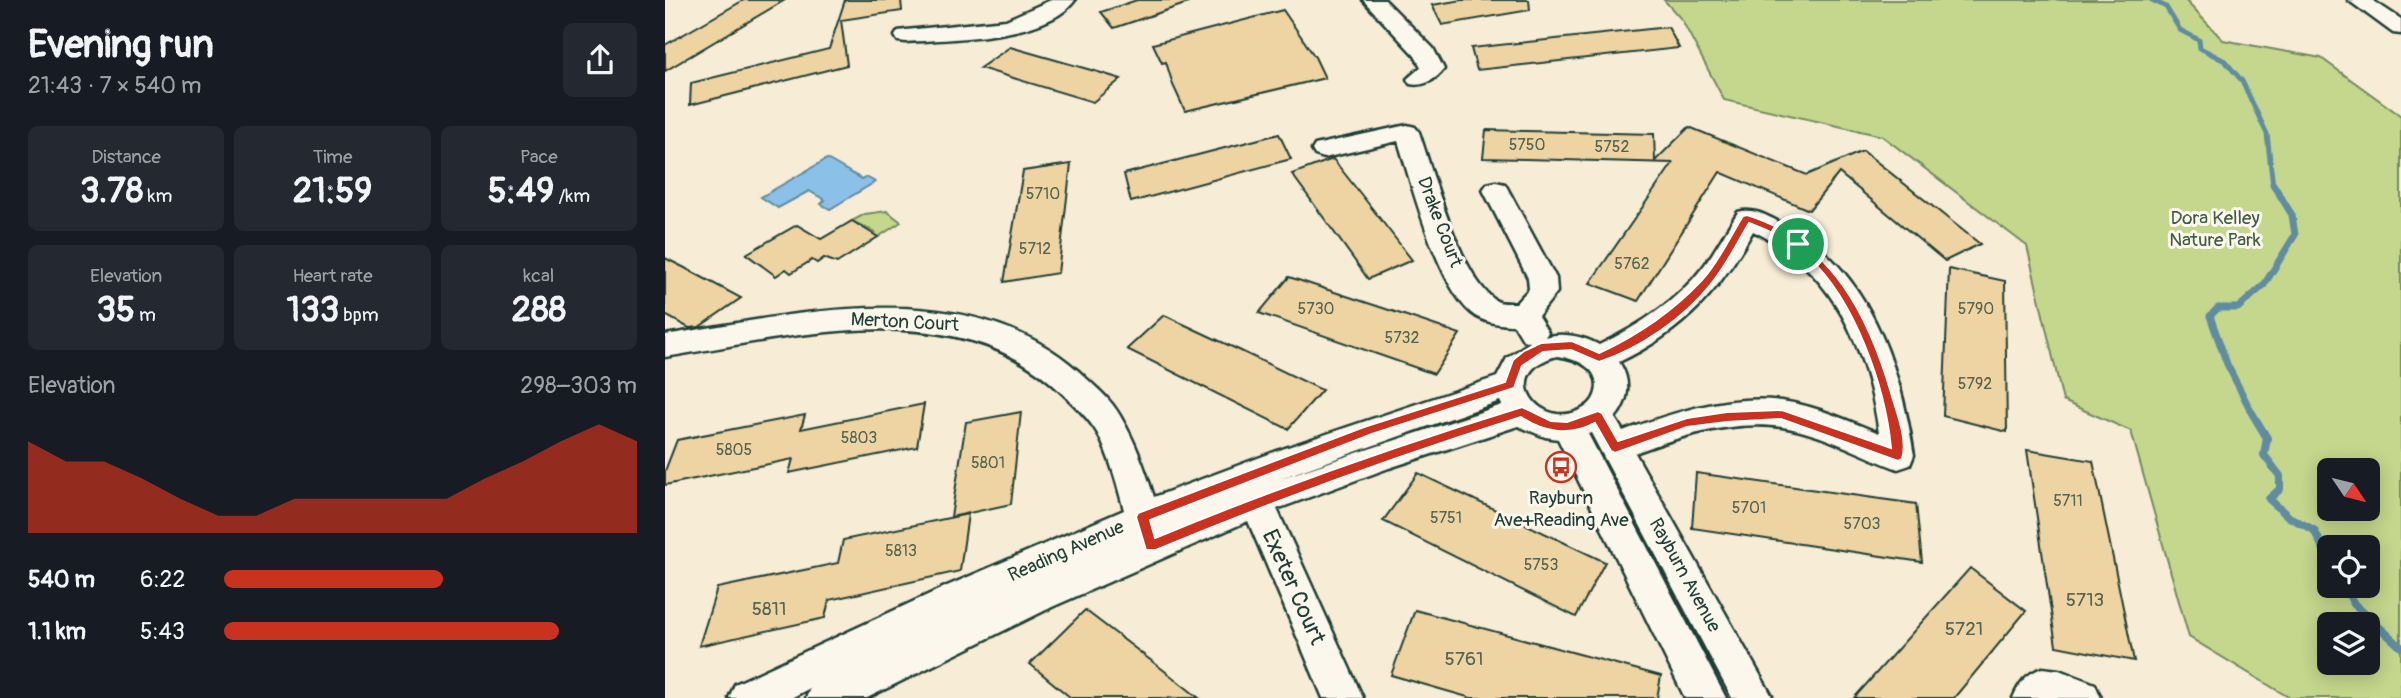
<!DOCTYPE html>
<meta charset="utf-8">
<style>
:root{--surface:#171b24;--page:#242831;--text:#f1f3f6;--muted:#9ea1a6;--accent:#c8321e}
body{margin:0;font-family:Pangolin,sans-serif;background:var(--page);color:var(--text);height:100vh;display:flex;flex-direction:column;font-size:26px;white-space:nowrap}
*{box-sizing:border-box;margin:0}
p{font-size:23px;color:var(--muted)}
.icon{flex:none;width:38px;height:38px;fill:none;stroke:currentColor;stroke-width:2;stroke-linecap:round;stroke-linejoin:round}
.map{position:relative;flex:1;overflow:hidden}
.sheet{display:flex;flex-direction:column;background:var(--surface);width:665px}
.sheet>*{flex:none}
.needle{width:46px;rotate:125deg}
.tools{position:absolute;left:1652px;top:458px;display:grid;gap:14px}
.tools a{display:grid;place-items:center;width:63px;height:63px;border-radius:10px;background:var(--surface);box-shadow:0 4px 18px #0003;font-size:35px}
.pin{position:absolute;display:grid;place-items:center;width:60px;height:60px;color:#fff;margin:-30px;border:4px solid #fff;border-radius:50%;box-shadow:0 2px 7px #0007}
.round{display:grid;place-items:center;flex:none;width:74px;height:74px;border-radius:10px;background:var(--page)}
.head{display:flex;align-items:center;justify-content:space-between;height:119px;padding:0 28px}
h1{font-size:38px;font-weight:700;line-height:52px}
.metrics{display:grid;grid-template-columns:repeat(3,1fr);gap:10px;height:119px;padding:7px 28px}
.metrics div{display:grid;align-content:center;border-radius:10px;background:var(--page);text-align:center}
.metrics b{font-size:35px;font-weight:700}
.metrics small{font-size:19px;font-weight:400}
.metrics p{font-size:19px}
.chart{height:196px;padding:14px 28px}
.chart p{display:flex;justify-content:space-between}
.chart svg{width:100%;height:126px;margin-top:7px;fill:var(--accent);opacity:.7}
ul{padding:0 28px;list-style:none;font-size:23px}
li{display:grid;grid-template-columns:112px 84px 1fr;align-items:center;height:52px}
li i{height:18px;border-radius:9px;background:var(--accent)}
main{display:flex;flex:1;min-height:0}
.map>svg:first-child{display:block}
.green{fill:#c4d78c;stroke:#728a60;stroke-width:2;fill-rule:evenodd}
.water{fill:#8bc1e9;stroke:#608ca1;stroke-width:2}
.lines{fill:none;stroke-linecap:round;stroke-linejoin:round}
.stream-far2{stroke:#608ca1;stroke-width:5}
.stream-far1{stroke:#608ca1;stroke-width:7}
.stream{stroke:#608ca1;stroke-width:8}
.building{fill:#eed4a3;stroke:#1f3d34;stroke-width:2}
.minor-casing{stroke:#1f3d34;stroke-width:5}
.minor{fill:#fbf7ec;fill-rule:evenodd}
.route{fill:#c8321e;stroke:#fff;stroke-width:2;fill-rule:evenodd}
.labels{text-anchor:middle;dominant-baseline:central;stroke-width:6;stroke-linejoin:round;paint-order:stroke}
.number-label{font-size:16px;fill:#536350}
.park-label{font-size:19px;fill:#405c46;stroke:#fbf7ec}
.street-label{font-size:19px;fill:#1f3d34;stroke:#fbf7ec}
.poi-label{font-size:19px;fill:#1f3d34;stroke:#fbf7ec}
.near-number-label{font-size:19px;fill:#536350}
.near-street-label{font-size:23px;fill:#1f3d34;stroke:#fbf7ec}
</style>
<main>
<section class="sheet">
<div class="head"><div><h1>Evening run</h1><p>21:43 · 7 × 540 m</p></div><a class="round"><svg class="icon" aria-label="share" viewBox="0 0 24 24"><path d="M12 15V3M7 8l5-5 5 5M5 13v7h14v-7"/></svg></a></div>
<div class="metrics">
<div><p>Distance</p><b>3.78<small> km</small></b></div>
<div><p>Time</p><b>21:59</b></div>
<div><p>Pace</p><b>5:49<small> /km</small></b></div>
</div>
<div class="metrics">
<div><p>Elevation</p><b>35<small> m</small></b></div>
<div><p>Heart rate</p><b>133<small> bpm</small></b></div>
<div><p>kcal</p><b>288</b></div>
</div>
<div class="chart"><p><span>Elevation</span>298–303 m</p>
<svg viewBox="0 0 160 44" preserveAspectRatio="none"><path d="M0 44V12L10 19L20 19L30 25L40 32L50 38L60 38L70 32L80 32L90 32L100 32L110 32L120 25L130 19L140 12L150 6L160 12V44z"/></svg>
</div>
<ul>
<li><b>540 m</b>6:22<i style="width:53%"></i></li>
<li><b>1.1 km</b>5:43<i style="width:81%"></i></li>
</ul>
</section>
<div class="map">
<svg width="1736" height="698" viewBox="0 0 1736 698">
<rect width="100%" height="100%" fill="#f7ecd6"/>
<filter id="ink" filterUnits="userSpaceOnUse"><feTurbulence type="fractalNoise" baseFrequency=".0143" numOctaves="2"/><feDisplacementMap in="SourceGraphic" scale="14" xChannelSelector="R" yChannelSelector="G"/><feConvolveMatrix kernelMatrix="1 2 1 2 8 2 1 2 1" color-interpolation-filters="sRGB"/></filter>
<g filter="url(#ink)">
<!-- green -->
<g class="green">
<path d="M999,0H1520L1558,40L1656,58L1736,116V698H1625L1524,637L1466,431L1398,401L1362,246L1217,136L1059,100L1017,20ZM1664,471H1703V509H1664ZM1664,548H1703V586H1664ZM1664,625H1703V663H1664Z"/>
<path d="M222,211L236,222L213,237L208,234L210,232L187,221L200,214Z"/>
</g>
<!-- water -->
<path class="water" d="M162,159L197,179L201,177L210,182L165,209L156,204L160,200L144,191L113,208L96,197Z"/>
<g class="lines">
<!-- stream-far2 -->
<path class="stream-far2" d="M1487,0L1501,7L1515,30L1534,40L1535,48L1560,61L1577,81L1602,134L1608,186"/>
<!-- stream-far1 -->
<path class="stream-far1" d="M1588,415L1562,364L1545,316L1553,308H1573L1599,285L1630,235L1627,215L1608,184"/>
<!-- stream -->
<g class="stream">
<path d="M1587,413L1602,438L1599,455L1615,476V489L1604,499L1624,517L1649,530L1664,560"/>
<path d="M1679,586L1689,604L1736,647"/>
</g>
</g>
<!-- building -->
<g class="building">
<path d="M79,0H120L0,71V45Z"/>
<path d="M180,0H236L237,11L176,20L182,65L25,105L26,83L164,49Z"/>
<path d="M472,0H522L523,3L449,28L436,12Z"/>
<path d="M797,0H864L865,10L777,25L767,5Z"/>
<path d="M618,10L650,57L660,78L520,111L508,85L501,62L497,63L488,44Z"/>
<path d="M1003,27L1014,48L812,70L806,48Z"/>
<path d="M345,47L433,72L456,79L428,102L315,68Z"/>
<path d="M1024,127L1142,175L1198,151L1315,244L1280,261L1174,173L1144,210L1055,172L973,301L925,283L1008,163L818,158L821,130L989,134L990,161Z"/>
<path d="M614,134L626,159L466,202L459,174Z"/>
<path d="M668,159L706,207L747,260L703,279L627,174Z"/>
<path d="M406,164L393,273L339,282L358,171Z"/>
<path d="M187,221L213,237L172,263L159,258L152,263L147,260L126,273L121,269L111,276L81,254L132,225L156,239Z"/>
<path d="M0,258L18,267L76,298L34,327L24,328L0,315Z"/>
<path d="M1284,269L1340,281L1342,432L1278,416Z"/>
<path d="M624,277L730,312L795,334L769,374L594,313Z"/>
<path d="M499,315L576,351L657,390L623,429L462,349Z"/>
<path d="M259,404L252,447L124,473L128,459L0,485V471L12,440L140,415L136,429Z"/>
<path d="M356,412L346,504L286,517L301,422Z"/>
<path d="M1362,450L1428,461L1469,661L1391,646Z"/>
<path d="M753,473L940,562L911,617L718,521Z"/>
<path d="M1031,473L1251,504L1257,562L1027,528Z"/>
<path d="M303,514L295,571L164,600L160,618L34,646L52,588L173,563L178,540Z"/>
<path d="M1305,568L1361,611L1289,698H1189Z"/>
<path d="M420,610L501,672L534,698H406L365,664Z"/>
<path d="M750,610L996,676L992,698H806L726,675Z"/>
</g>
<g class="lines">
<!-- minor casing -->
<g class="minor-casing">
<g id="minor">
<path d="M386,0H410C383,39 284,39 241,42L233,41L230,36L233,31L241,30L341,20Z"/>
<path d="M698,0H720L768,48L779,69C771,80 758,87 745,84L742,79L756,67L750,56Z"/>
<path d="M1683,0H1707L1736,19V34L1728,33Z"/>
<path d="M742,125L750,127L754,132C768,173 795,276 830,300C835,304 844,303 851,303L864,289L863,278L818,190L822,184L831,182L840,184L891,278L892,292L873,316L883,332L880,337C897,332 918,336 934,345C972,327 1012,301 1038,267C1051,250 1061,230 1073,212C1089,207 1104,217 1118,224C1203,265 1236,368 1249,455L1245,465L1233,469C1195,455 1157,433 1117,427C1069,420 1015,436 970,453L1108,698H1067L926,433L923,434L1061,698H1020L893,439L880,437L853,426L724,468L612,509L698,698H658L583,521L387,607L202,698H141L145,688L126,698H64L70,684L282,586L459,510C452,484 445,457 433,434C424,418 410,406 398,394C296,291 126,337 0,357V335C137,313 310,270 422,379C434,390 446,400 454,414C470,440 480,469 489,497L620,448L832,377L842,358L865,342L858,340L849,325C837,325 823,323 812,317C775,296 746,182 733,141L659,158L650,155L647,150L650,145ZM1088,231C1169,269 1202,349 1214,433C1183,421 1150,405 1116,401C1063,394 1007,413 958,431L950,418C965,400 966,380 954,362C1019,331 1053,293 1088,231ZM892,356C903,358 913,360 922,367C937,378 934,399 919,408C876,434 830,372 892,356ZM835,401L837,405L613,479Z"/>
<path d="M1377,668L1394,670L1430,684L1436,698H1348C1355,682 1361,674 1377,668Z"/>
</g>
</g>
<!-- minor -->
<use href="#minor" class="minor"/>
</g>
</g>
<!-- route -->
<path class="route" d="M1082,215C1167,241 1204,316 1227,396C1232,414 1243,440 1237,459L1233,461L1116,419L1062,422L1022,427L950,453L946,451L930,423C906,436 879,433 856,417C732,456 611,500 491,550H481L471,517L473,513L699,427L840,382L848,360L859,351L876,343L907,341L934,353C973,335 1007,312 1037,280C1053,263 1065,237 1078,216ZM1084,223C1106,231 1127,242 1144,258C1190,301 1220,386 1226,448L1117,410L1062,412L1022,418L953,441L937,413L933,411L902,422L886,421L857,407C733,445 611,488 490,538L485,520L707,434L849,388L857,366L878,352L906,350L934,362C976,348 1019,318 1046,284C1061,266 1072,243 1084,223Z"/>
<!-- icons -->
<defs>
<g id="bus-ring" transform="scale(1.575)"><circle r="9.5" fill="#fbf7ec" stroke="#c8321e" stroke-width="1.5"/><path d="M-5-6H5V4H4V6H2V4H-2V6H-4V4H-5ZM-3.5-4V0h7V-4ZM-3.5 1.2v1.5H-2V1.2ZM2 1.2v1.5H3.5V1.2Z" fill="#c8321e"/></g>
</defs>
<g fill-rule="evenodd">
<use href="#bus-ring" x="896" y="467"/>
</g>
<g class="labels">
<!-- number labels -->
<g class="number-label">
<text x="862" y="145">5750</text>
<text x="947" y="147">5752</text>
<text x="378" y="194">5710</text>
<text x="370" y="249">5712</text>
<text x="967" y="264">5762</text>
<text x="651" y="309">5730</text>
<text x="1311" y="309">5790</text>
<text x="737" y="338">5732</text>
<text x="1310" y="384">5792</text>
<text x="194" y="438">5803</text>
<text x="69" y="450">5805</text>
<text x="323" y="463">5801</text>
<text x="1403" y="501">5711</text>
<text x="1084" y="508">5701</text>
<text x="781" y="518">5751</text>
<text x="1197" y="524">5703</text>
<text x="236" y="551">5813</text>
<text x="876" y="565">5753</text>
</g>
<!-- park labels -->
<g class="park-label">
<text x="1550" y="218">Dora Kelley<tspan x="1550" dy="22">Nature Park</tspan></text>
</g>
<!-- street labels -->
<g class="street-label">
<text transform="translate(775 222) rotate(69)">Drake Court</text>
<text transform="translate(240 322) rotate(3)">Merton Court</text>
<text transform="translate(401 551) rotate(-24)">Reading Avenue</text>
<text transform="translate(1020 575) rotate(61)">Rayburn Avenue</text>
</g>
<!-- poi labels -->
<g class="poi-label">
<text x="896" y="498">Rayburn<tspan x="896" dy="22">Ave+Reading Ave</tspan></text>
</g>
<!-- near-number labels -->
<g class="near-number-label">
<text x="1420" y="600">5713</text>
<text x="104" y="609">5811</text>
<text x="1299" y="629">5721</text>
<text x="799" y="659">5761</text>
</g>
<!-- near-street labels -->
<g class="near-street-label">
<text transform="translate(629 587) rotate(66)">Exeter Court</text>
</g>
</g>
</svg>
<div class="tools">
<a><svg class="needle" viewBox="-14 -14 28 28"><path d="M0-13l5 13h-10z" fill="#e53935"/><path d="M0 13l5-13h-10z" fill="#9ea1a6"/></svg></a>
<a><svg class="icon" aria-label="locate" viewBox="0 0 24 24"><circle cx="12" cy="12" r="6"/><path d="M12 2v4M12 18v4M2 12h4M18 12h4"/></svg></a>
<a><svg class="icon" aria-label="layers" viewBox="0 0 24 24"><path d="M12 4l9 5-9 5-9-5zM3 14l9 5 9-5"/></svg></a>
</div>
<div class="pin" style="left:1133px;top:244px;background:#1e9e55"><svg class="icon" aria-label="arrive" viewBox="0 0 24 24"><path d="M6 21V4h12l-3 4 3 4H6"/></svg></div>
</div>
</main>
